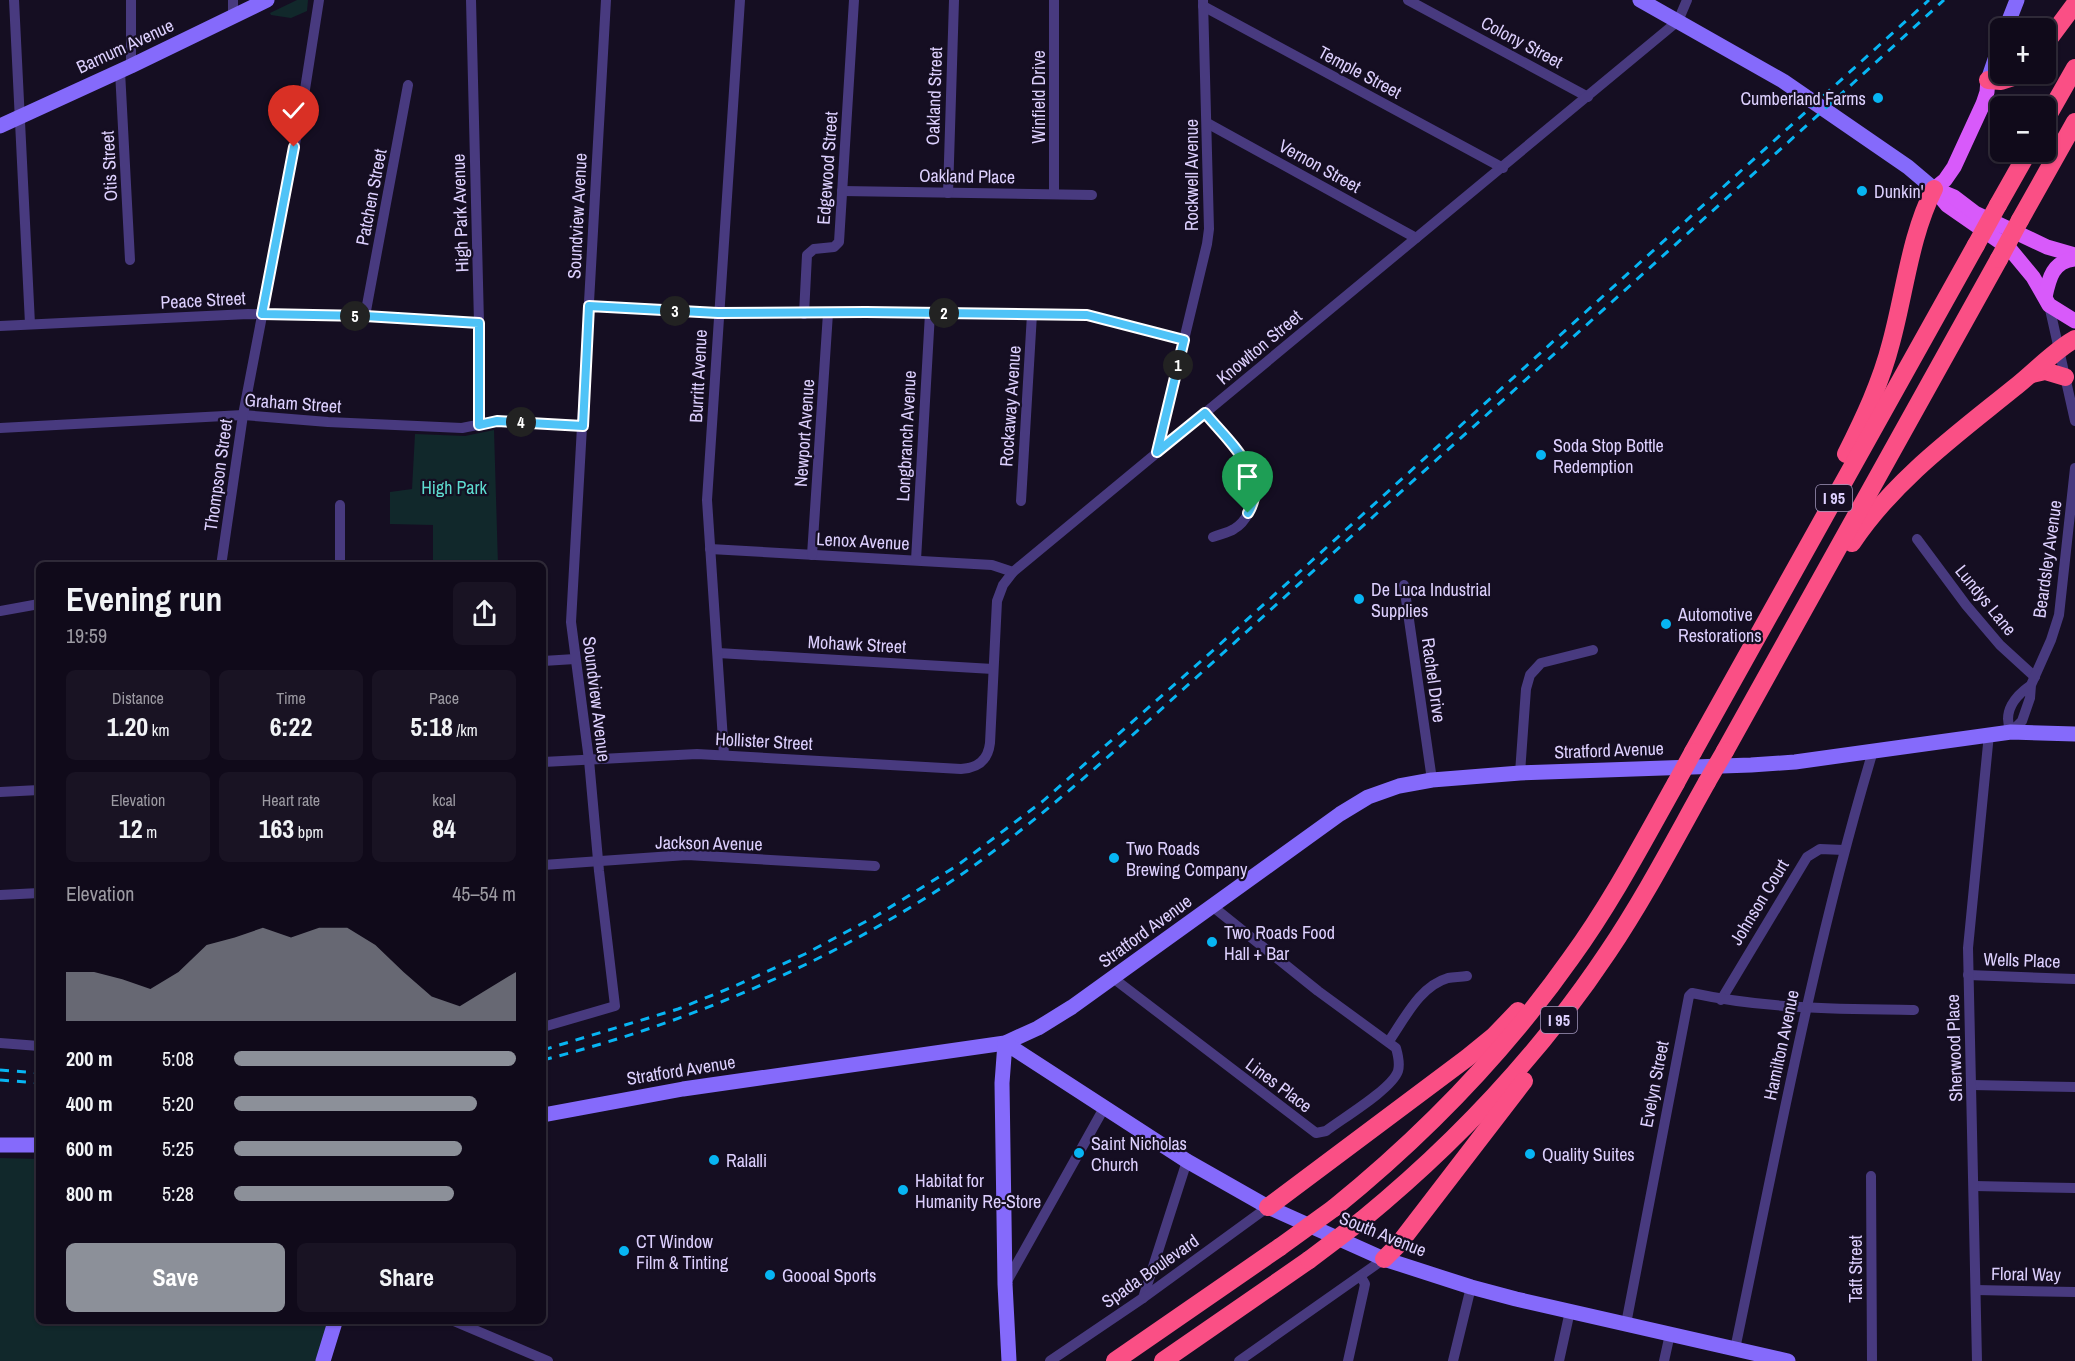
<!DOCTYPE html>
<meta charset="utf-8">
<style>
:root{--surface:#100a1a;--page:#191323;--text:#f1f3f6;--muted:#9c9aa2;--line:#302b39;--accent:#8c9099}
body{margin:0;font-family:"Archivo Narrow",sans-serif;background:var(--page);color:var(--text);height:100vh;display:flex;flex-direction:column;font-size:22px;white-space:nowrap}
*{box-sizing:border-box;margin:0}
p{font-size:20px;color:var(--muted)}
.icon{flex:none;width:33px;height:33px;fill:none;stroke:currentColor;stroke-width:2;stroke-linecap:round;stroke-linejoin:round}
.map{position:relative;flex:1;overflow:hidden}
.panel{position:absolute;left:36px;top:562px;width:510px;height:762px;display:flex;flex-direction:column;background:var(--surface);border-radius:9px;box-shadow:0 2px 4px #0004,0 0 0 2px var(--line)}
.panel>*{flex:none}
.buttons{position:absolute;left:1990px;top:18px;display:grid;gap:12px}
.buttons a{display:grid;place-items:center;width:66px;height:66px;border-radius:9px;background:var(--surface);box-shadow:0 2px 4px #0004,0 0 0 2px var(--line);font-size:30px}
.pin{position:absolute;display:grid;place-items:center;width:51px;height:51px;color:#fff;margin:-62px -26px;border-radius:50% 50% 50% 0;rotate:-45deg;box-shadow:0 0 6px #0007}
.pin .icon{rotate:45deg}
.km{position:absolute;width:30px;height:30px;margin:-15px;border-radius:50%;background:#222;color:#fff;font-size:16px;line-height:30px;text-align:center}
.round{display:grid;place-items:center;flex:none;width:63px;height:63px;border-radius:9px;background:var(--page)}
.head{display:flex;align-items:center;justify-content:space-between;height:102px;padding:0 30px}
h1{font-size:33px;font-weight:800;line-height:45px}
.stats{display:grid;grid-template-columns:repeat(3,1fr);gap:9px;height:102px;padding:6px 30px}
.stats div{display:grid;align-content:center;border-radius:9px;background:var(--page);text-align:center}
.stats b{font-size:26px;font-weight:800}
.stats small{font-size:16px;font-weight:400}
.stats p{font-size:16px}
.chart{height:168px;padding:12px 30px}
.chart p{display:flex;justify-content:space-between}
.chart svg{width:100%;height:108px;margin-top:6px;fill:var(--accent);opacity:.7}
.button{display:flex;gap:12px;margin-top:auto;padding:12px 30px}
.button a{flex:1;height:69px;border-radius:9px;background:var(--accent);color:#fff;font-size:24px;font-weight:800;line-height:69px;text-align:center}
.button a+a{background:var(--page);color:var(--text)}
ul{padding:0 30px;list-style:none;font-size:20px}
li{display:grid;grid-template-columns:96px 72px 1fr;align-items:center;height:45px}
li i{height:15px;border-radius:8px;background:var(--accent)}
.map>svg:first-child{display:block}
.green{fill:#11282b}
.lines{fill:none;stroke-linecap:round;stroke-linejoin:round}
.street{stroke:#483a7f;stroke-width:10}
.secondary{stroke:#856afb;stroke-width:15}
.primary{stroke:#d85afa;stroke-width:15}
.highway{stroke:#fa4f85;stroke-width:18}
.rail{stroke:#07b5f3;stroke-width:3;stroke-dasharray:9 8;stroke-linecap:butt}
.highway-bridge{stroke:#fa4f85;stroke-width:18}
.route-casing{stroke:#fff;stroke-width:12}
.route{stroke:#4fc3f7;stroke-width:8}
.poi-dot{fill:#07b5f3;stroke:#150e22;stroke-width:2}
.labels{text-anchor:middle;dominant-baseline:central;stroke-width:4.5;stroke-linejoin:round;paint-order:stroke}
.shield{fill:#150e22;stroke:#a196bc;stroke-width:1.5}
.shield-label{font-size:16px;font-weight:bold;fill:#ddd0fe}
.street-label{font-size:18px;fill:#ddd0fe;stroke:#150e22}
.poi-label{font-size:18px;fill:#ddd0fe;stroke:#150e22;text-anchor:start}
.park-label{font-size:18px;fill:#5edcd0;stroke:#150e22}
</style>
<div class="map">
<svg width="2075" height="1361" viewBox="0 0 2075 1361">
<rect width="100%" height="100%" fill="#150e22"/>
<!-- green -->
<g class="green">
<path d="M297,0H308L307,11L291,18L271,15L270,13Z"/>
<path d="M494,430L498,565H433V525L390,524V492L412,489L415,434L465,436Z"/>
<path d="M0,1158L39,1159V1322H330L317,1361H0Z"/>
</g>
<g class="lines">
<!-- street -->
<g class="street">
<path d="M14,0L30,324"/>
<path d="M131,0V66"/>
<path d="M471,0L479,323V425"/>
<path d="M1408,0L1588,97"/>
<path d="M1203,6L1503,168"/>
<path d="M233,16V0"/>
<path d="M120,71L130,260"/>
<path d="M1207,123L1416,238"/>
<path d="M842,191L1092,195"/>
<path d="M948,193L954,0"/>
<path d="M1054,194V0"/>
<path d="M2049,305L2075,421"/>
<path d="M589,306L718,313L865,312L1087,315L1184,340"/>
<path d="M804,314L807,255L814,249L834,247L839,242L854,0"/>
<path d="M365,316L408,85"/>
<path d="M0,326L248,314L365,316L479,323"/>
<path d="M1205,413C1227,438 1271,475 1249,512C1246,518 1241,525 1234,529C1228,533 1220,534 1213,537"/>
<path d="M0,428L243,415L328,422L462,428L497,421L583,426"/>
<path d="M1157,452L1207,244L1209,229L1203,0"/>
<path d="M1021,501L1032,314"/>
<path d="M1917,539L1966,605L2000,645L2035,677"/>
<path d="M710,549L992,565L1013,572"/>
<path d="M812,555L828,313"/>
<path d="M916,560L930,313"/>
<path d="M221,566L243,415L303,102L319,0"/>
<path d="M340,566V505"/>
<path d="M1404,585L1432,780"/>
<path d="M0,611L39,604"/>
<path d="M718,653L993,669"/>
<path d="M543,661L575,659"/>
<path d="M2031,685C2015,696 2002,712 2011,732L2022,721L2030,698L2031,685L2051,640L2059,615L2075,468"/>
<path d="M724,755L707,500L740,0"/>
<path d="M543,762L697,754L961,769C978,768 988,760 990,743L997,601L1003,585L1013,572L1678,21L1687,0"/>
<path d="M1520,773L1526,689L1530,675L1541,663L1593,650"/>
<path d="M0,792L39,790"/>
<path d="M543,865L687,855L875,866"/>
<path d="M0,895L39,893"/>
<path d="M1968,975L2075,979"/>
<path d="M1113,978L1316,1133L1326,1131C1343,1118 1392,1089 1398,1071C1400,1064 1398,1055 1396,1048L1318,991L1212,906"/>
<path d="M1721,1000L1807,857L1820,849L1844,850"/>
<path d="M543,1027L615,1006L599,871L589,760L571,622L606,0"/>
<path d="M1389,1041C1405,1018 1420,986 1448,978C1454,977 1461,977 1467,976"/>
<path d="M0,1043L39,1046"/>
<path d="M1972,1085L2075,1087"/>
<path d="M1871,1176L1872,1361"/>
<path d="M1974,1186L2075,1188"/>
<path d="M1006,1283L1104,1108"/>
<path d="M1976,1290L2075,1292"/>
<path d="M1143,1298L1187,1161"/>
<path d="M456,1322L548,1361"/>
<path d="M1626,1324L1689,996L1692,993C1765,1009 1840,1009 1914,1010"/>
<path d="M1735,1349C1777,1149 1814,947 1873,751"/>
<path d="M1050,1361L1143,1298L1268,1207"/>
<path d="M1239,1361L1384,1259"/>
<path d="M1348,1361L1364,1289L1365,1284L1361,1277"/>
<path d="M1453,1361L1471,1287"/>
<path d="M1559,1361L1570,1311"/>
<path d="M1664,1361L1670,1334"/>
<path d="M1977,1361L1968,948L1989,734"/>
</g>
<!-- secondary -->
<g class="secondary">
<path d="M1640,0L1783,81L1908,167L1934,189"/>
<path d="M2006,28L2017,0"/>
<path d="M1988,80L2001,42"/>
<path d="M0,126L131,66L267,0"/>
<path d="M543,1115L683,1089L1005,1043L1038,1028L1072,1007L1340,814L1368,797L1399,786L1432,780L1520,773L1751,765L1795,762L2011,732L2075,734"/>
<path d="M0,1145H39"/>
<path d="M323,1361L335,1322"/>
<path d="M1009,1361L1005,1284L1002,1083L1005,1043L1187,1161L1268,1207L1384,1259L1471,1287L1516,1299L1788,1361"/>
</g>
<!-- primary -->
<g class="primary">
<path d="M1934,189L1947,205L2009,248L2033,277L2049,305L2075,321"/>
<path d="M1934,189L1945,180L1954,167L1983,104L1987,92L1988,80"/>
<path d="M1937,190L1954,197L1975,213L2047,247L2075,255"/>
<path d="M2045,297C2049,278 2053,261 2075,259"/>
</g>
<!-- highway -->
<g class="highway">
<path d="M2046,43L2075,4"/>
<path d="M2000,45L2001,46"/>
<path d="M1988,80L2001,81L2023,74"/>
<path d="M2046,119L2075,68"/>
<path d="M1998,205L2028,152"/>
<path d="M2020,220L2075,122"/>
<path d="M2032,374L2045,371L2065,377"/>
<path d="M1846,454C1864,418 1881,382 1891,343C1905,292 1910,236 1934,189"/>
<path d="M1852,543C1894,480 1956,435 2014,388C2032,374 2056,349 2075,339"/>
<path d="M1725,751L1999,259"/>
<path d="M1693,752L1976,245"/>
<path d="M1268,1207L1467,1058L1494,1036L1518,1011"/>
<path d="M1334,1208C1424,1135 1504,1053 1571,958C1611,903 1643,842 1676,783"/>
<path d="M1362,1220C1457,1142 1540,1054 1608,952C1645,897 1675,839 1707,782"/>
<path d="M1384,1259L1398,1245L1524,1081"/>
<path d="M1115,1361L1280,1247"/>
<path d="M1163,1361L1309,1260"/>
</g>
<!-- rail -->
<g class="rail">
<path d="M543,1050L678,1009L735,986L805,954L876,916L958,865L1043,801L1218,646L1929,0"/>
<path d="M543,1060C692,1022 837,960 965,872C1033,824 1095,769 1157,713C1230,647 1302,581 1375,515C1566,344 1755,173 1944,0"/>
<path d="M0,1070L39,1073"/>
<path d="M0,1080L39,1083"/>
</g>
<!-- highway-bridge -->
<g class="highway-bridge">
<path d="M1976,245L1998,205"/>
<path d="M1999,259L2020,220"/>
<path d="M1707,782L1725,751"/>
<path d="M1676,783L1693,752"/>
<path d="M1280,1247L1334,1208"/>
<path d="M1309,1260L1362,1220"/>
</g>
</g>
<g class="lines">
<!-- route casing -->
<g class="route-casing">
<path id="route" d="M294,147L262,314L365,316L479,323V425L497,421L583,426L589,306L718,313L866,312L1087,315L1184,340L1157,452L1205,413C1227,440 1271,476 1248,513"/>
</g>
<!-- route -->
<use href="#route" class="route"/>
</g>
<!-- markers -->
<g class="poi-dot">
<circle cx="1878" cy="98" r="6"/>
<circle cx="1862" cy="191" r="6"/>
<circle cx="1541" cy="455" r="6"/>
<circle cx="1359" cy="599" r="6"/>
<circle cx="1666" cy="624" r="6"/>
<circle cx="1114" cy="858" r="6"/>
<circle cx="1212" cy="942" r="6"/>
<circle cx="1079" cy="1153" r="6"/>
<circle cx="1530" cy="1154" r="6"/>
<circle cx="714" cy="1160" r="6"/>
<circle cx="903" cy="1190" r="6"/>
<circle cx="624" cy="1251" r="6"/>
<circle cx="770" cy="1275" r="6"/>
</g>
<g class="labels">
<!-- shield labels -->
<g class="shield">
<rect x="1816" y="485" width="36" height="26" rx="4.5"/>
<rect x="1541" y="1007" width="36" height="26" rx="4.5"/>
</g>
<g class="shield-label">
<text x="1834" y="498">I 95</text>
<text x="1559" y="1020">I 95</text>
</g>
<!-- street labels -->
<g class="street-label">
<text transform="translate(1522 42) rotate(28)">Colony Street</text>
<text transform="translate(125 46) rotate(-25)">Barnum Avenue</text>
<text transform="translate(1360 72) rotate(28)">Temple Street</text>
<text transform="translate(934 96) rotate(-88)">Oakland Street</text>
<text transform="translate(1038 97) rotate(-90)">Winfield Drive</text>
<text transform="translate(109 166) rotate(-93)">Otis Street</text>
<text transform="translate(1320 166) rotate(29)">Vernon Street</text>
<text transform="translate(827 168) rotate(-86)">Edgewood Street</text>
<text transform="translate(1191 175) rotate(-90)">Rockwell Avenue</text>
<text transform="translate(967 176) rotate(1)">Oakland Place</text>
<text transform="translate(371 197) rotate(-79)">Patchen Street</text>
<text transform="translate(460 213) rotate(-92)">High Park Avenue</text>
<text transform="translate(577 216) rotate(-87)">Soundview Avenue</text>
<text transform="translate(203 300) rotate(-3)">Peace Street</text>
<text transform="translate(1259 347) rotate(-40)">Knowlton Street</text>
<text transform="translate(698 376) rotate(-87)">Burritt Avenue</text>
<text transform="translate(293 403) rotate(4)">Graham Street</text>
<text transform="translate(1010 406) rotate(-86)">Rockaway Avenue</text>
<text transform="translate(804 433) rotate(-86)">Newport Avenue</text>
<text transform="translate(906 436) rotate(-87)">Longbranch Avenue</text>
<text transform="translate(218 475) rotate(-82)">Thompson Street</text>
<text transform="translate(863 541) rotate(3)">Lenox Avenue</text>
<text transform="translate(2047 559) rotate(-82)">Beardsley Avenue</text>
<text transform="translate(1986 600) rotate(51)">Lundys Lane</text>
<text transform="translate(857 644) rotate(3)">Mohawk Street</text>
<text transform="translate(1434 680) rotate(82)">Rachel Drive</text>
<text transform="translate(597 699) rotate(83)">Soundview Avenue</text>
<text transform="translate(764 741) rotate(3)">Hollister Street</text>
<text transform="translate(1609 750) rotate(-2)">Stratford Avenue</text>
<text transform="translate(709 843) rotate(1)">Jackson Avenue</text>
<text transform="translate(1759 902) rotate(-59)">Johnson Court</text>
<text transform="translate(1145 931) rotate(-36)">Stratford Avenue</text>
<text transform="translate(2022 960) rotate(2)">Wells Place</text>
<text transform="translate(1781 1045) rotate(-78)">Hamilton Avenue</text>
<text transform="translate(1954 1048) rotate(-92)">Sherwood Place</text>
<text transform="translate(681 1070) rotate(-9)">Stratford Avenue</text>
<text transform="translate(1654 1084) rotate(-79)">Evelyn Street</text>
<text transform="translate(1279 1085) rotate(37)">Lines Place</text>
<text transform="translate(1383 1234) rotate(22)">South Avenue</text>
<text transform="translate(1855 1269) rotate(-90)">Taft Street</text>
<text transform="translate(1150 1271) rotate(-35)">Spada Boulevard</text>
<text transform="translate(2026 1274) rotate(1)">Floral Way</text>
</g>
<!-- poi labels -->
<g class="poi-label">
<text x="1866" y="98" text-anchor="end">Cumberland Farms</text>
<text x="1874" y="191">Dunkin'</text>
<text x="1553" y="445">Soda Stop Bottle<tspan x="1553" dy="21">Redemption</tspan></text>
<text x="1371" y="589">De Luca Industrial<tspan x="1371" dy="21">Supplies</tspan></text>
<text x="1678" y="614">Automotive<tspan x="1678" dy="21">Restorations</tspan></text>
<text x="1126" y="848">Two Roads<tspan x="1126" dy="21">Brewing Company</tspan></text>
<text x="1224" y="932">Two Roads Food<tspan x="1224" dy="21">Hall + Bar</tspan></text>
<text x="1091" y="1143">Saint Nicholas<tspan x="1091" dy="21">Church</tspan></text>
<text x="1542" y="1154">Quality Suites</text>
<text x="726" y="1160">Ralalli</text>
<text x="915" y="1180">Habitat for<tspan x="915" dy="21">Humanity Re-Store</tspan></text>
<text x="636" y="1241">CT Window<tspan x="636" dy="21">Film &amp; Tinting</tspan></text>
<text x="782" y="1275">Goooal Sports</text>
</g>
<!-- park labels -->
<g class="park-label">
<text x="454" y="487">High Park</text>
</g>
</g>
</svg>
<div class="buttons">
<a>+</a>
<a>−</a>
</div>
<div class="pin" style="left:1248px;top:513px;background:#1e9e55"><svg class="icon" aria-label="arrive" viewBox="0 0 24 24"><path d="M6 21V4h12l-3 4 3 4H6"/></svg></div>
<div class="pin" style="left:294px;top:147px;background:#d93025"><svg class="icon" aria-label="check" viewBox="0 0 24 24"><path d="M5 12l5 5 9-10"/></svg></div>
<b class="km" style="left:1178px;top:365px">1</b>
<b class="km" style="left:944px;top:313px">2</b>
<b class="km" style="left:675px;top:311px">3</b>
<b class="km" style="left:521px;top:422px">4</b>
<b class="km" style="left:355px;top:316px">5</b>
<section class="panel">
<div class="head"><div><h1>Evening run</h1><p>19:59</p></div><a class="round"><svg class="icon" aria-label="share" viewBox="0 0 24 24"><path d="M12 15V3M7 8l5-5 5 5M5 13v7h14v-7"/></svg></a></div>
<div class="stats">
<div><p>Distance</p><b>1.20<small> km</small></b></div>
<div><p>Time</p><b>6:22</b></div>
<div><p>Pace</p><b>5:18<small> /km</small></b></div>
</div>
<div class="stats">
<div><p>Elevation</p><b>12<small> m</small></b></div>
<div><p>Heart rate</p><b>163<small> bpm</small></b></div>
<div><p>kcal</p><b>84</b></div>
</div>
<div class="chart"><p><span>Elevation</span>45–54 m</p>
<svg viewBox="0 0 160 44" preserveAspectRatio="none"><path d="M0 44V24L10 24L20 27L30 31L40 24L50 13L60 10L70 6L80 10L90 6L100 6L110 13L120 24L130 34L140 38L150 31L160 24V44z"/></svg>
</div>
<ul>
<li><b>200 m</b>5:08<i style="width:100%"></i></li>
<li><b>400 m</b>5:20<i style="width:86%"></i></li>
<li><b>600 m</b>5:25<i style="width:81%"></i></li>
<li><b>800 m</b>5:28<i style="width:78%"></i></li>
</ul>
<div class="button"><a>Save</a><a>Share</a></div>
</section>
</div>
